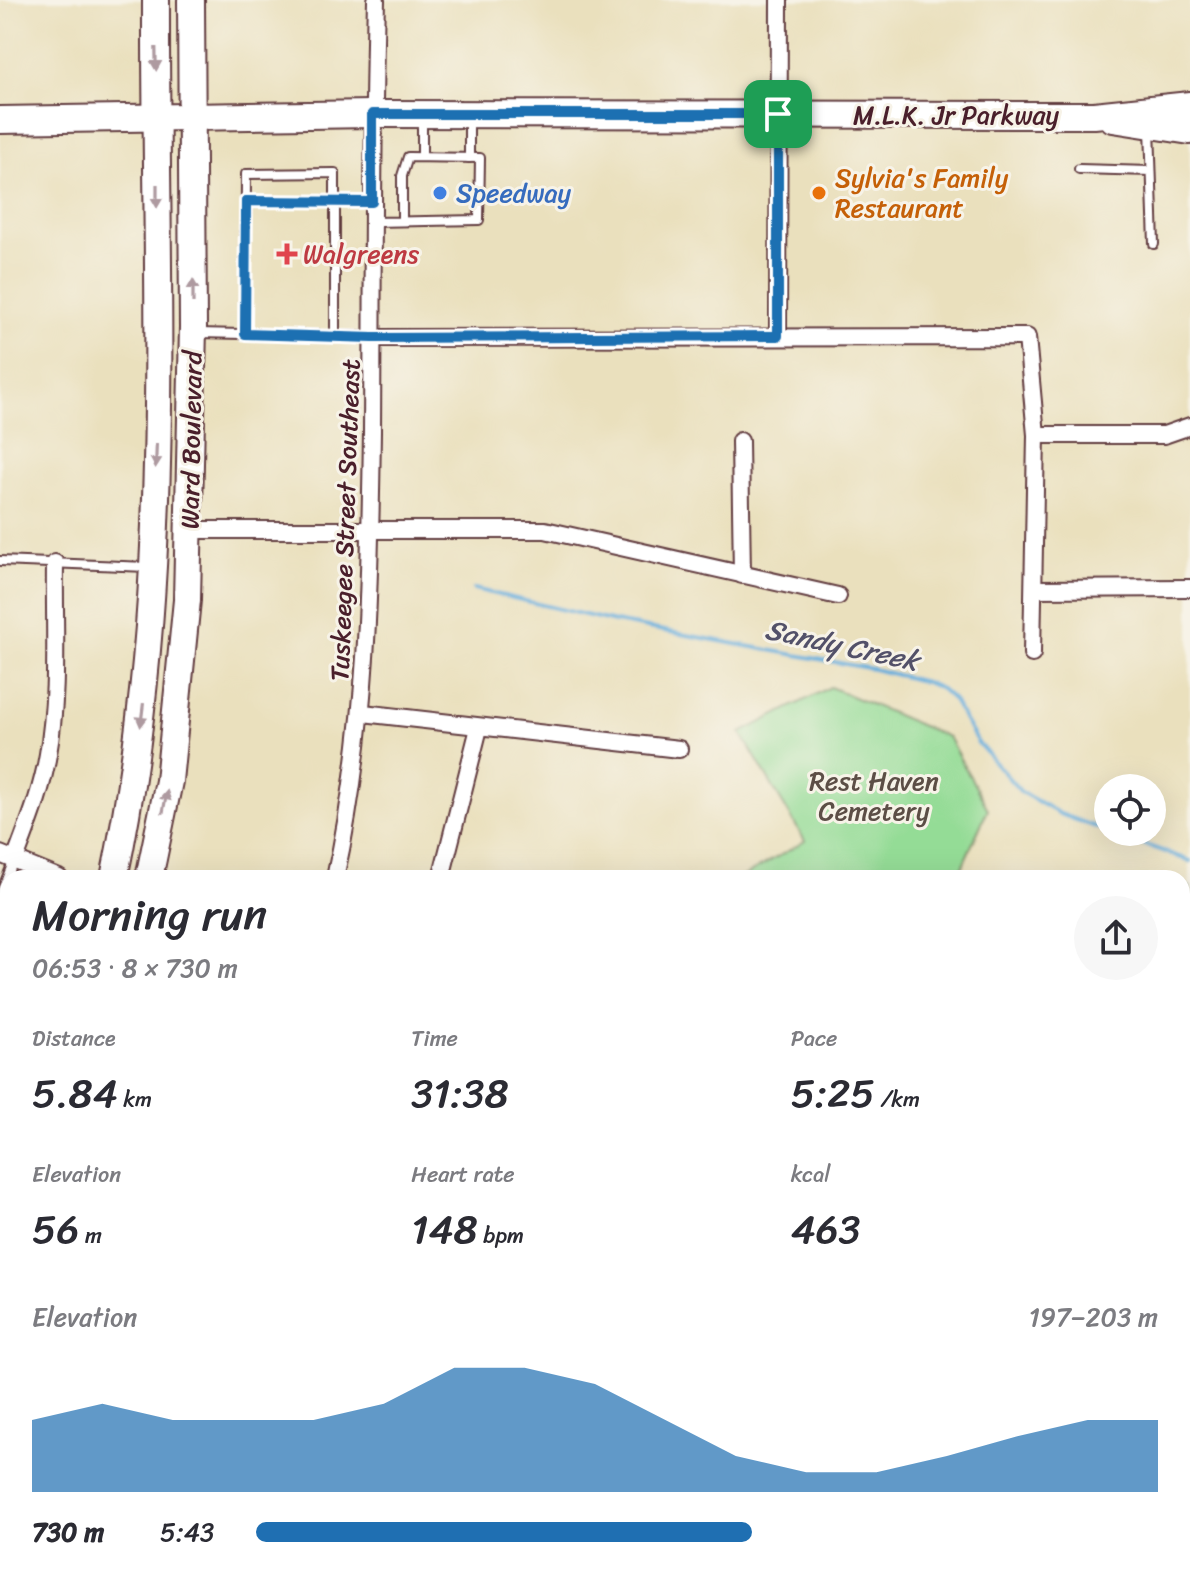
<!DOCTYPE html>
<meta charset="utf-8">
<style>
:root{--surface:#fff;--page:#f7f7f7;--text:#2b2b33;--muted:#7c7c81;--accent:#1f6fb2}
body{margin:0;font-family:Sriracha,sans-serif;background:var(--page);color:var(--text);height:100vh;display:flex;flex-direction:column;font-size:30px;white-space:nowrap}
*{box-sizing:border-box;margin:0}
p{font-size:26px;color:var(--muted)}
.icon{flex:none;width:44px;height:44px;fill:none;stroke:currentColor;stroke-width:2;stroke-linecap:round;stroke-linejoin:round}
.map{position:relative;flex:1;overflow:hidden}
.sheet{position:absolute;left:0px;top:870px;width:1190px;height:710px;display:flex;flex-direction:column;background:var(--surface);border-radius:24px 24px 0 0;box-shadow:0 8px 32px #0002}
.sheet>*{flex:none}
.tools{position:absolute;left:1094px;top:774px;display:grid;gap:16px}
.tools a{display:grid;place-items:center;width:72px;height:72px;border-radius:50%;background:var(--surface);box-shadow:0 8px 32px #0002;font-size:40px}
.pin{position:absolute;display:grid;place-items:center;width:68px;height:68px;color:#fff;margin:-34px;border-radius:16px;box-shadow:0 4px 12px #0006}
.round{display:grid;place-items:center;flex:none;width:84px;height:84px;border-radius:42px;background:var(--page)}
.summary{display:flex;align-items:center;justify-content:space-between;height:136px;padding:0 32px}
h1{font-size:44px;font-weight:600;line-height:60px}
.stats{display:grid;grid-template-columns:repeat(3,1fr);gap:12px;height:136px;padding:8px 32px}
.stats div{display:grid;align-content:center}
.stats b{font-size:40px;font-weight:600}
.stats small{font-size:22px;font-weight:400}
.stats p{font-size:22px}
.chart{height:224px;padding:16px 32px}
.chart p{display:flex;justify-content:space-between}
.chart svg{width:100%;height:144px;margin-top:8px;fill:var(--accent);opacity:.7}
ul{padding:0 32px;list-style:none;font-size:26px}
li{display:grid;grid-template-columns:128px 96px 1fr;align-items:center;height:60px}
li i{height:20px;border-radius:10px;background:var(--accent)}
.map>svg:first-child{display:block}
.green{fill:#94dc96;stroke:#6f7e60;stroke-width:2}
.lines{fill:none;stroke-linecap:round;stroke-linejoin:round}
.stream{stroke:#65addc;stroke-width:4}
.service-casing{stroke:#623c41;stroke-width:12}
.minor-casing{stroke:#623c41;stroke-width:20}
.primary-casing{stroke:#623c41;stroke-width:30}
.trunk-casing{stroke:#623c41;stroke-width:30}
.service{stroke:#fff;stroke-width:8}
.minor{stroke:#fff;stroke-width:16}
.primary{stroke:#fff;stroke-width:26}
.trunk{stroke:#fff;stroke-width:26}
.oneway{fill:#ae9aa0}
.route-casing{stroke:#fff;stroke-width:16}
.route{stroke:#1f6fb2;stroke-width:10}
.shop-dot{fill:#3f7fe0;stroke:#f7f3e8;stroke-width:3}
.food-dot{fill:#e8710a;stroke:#f7f3e8;stroke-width:3}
.health-dot{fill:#e0444e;stroke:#f7f3e8;stroke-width:3}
.labels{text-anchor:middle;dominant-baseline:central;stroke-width:6;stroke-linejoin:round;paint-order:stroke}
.street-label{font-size:26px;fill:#4a1f2b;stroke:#f7f3e8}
.food-label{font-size:26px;fill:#c56008;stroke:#f7f3e8;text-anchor:start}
.shop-label{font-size:26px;fill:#366cbe;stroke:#f7f3e8;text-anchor:start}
.health-label{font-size:26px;fill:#be3a42;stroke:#f7f3e8;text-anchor:start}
.park-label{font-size:26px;fill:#5c4e46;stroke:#f7f3e8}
.water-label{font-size:28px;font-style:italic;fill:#535169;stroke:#f7f3e8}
</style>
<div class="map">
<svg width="1190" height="1579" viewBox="0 0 1190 1579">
<rect width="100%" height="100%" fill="#f7f3e8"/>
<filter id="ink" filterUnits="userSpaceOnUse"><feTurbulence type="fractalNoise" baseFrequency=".0125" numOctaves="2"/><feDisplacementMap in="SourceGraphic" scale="16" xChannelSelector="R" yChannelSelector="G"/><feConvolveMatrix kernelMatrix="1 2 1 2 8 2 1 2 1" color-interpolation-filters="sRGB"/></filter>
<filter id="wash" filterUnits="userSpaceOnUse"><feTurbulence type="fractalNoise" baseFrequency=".006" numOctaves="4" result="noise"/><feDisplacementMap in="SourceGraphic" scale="32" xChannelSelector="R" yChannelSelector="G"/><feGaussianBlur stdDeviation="1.8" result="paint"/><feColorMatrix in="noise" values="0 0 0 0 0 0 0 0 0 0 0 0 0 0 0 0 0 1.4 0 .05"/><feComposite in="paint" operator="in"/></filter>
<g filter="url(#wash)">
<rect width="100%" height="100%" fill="#eae0bd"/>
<!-- green -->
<g class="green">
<path d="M830,687L948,737L988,809L957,878H741L805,841L741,733Z"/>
<path d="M1182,883L1190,887V1390L1182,1386Z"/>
</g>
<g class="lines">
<!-- stream -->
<path class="stream" d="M474,589L615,622L873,669L925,682L941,689L952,699L978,743L1021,792L1060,814L1190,861"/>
</g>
</g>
<g filter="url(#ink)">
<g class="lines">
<!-- service casing -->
<g class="service-casing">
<g id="service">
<path d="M422,118V157"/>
<path d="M469,119V158"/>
<path d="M1150,128L1154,244"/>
<path d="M1079,169L1151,171"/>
<path d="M246,201L372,202"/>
<path d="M373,222L479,220L480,158L408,157L402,176V221"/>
<path d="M198,333L373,337"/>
<path d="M245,334L246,174L335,173V336"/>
<path d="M0,561L147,567"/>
<path d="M0,895L14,860"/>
<path d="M0,990L8,993"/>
<path d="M0,1170L8,1173"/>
<path d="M0,1325L8,1331"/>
<path d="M0,1413L8,1407"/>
<path d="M0,1486L8,1492"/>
</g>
</g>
<!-- minor casing -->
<g class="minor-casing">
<g id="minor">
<path d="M778,336L779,0"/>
<path d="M373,338L1027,337L1036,435L1032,654"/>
<path d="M1036,435H1164L1190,426"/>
<path d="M740,441L742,575"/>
<path d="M189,530H545L838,596"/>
<path d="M1034,589L1190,588"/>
<path d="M363,713L679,749"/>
<path d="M0,854L59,878"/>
<path d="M15,860C28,825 42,791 48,754C59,692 54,627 55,563"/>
<path d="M335,878C368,730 370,582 372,431C373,287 372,144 376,0"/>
<path d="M441,878L479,728"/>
<path d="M0,1109L8,1113"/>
<path d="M1182,1410L1190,1414"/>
<path d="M0,1422L8,1428"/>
<path d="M1182,1524L1190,1508"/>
<path d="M0,1557L8,1546"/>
<path d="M272,1579L275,1572"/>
<path d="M475,1579L478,1572"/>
<path d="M686,1579L690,1572"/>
<path d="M906,1579L910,1572"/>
<path d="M1154,1579L1158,1572"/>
</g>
</g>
<!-- primary casing -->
<g class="primary-casing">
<g id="primary">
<path d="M1113,119L1190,131"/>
<path d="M0,120L372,114L1094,115L1190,105"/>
</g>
</g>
<!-- trunk casing -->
<g class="trunk-casing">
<g id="trunk">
<path d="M114,878C175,590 155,292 156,0"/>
<path d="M149,878L169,781L187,600L193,327L191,0"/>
<path d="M0,1203L8,1186"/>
<path d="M0,1272L8,1257"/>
</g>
</g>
<!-- service -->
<use href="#service" class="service"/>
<!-- minor -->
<use href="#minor" class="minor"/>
<!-- primary -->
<use href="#primary" class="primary"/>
<!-- trunk -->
<use href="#trunk" class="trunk"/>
</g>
<!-- one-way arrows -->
<defs><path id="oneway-solid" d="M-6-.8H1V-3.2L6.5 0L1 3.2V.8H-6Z" transform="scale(2)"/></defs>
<g class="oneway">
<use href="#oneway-solid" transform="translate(156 59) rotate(89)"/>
<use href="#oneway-solid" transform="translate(157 196) rotate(90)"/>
<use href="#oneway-solid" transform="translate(193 291) rotate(-90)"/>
<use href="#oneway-solid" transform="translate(156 456) rotate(92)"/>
<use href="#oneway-solid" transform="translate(142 715) rotate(97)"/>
<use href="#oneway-solid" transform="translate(165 802) rotate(-79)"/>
</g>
</g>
<g class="lines" filter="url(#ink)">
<!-- route casing -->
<g class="route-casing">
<path id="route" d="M372,114H778V336L373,338L245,334L246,201L372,202Z"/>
</g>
<!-- route -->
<use href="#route" class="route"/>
</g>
<!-- markers -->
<circle class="shop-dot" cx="440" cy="193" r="8"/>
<circle class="food-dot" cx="819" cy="193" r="8"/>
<path class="health-dot" d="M283 242h8v8h8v8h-8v8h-8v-8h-8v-8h8z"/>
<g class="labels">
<!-- street labels -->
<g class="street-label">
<text x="956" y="115">M.L.K. Jr Parkway</text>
<text transform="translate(191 440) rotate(-89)">Ward Boulevard</text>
<text transform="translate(345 520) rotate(-88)">Tuskeegee Street Southeast</text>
</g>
<!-- food labels -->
<g class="food-label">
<text x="835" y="178">Sylvia's Family<tspan x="835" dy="30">Restaurant</tspan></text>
</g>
<!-- shop labels -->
<g class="shop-label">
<text x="456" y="193">Speedway</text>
</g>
<!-- health labels -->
<g class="health-label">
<text x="303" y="254">Walgreens</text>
</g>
<!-- park labels -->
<g class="park-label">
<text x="874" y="781">Rest Haven<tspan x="874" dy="30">Cemetery</tspan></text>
</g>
<!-- water labels -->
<g class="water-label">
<text transform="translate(842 645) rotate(12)">Sandy Creek</text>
</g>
</g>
</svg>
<div class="tools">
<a><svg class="icon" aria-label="locate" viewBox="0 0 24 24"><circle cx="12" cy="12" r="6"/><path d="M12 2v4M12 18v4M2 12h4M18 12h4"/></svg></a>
</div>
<div class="pin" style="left:778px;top:114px;background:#1e9e55"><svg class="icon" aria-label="arrive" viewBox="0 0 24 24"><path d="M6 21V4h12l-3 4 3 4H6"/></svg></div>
<section class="sheet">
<div class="summary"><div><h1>Morning run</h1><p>06:53 · 8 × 730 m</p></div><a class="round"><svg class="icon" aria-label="share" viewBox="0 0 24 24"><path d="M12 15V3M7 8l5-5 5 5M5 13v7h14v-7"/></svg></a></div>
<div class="stats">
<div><p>Distance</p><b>5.84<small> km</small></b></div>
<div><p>Time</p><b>31:38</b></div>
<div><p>Pace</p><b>5:25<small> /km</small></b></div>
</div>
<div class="stats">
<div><p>Elevation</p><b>56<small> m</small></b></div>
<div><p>Heart rate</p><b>148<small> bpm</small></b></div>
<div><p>kcal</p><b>463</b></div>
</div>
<div class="chart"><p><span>Elevation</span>197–203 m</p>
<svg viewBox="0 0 160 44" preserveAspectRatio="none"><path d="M0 44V22L10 17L20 22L30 22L40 22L50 17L60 6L70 6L80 11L90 22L100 33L110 38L120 38L130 33L140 27L150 22L160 22V44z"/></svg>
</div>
<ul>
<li><b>730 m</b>5:43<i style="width:55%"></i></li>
</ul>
</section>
</div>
